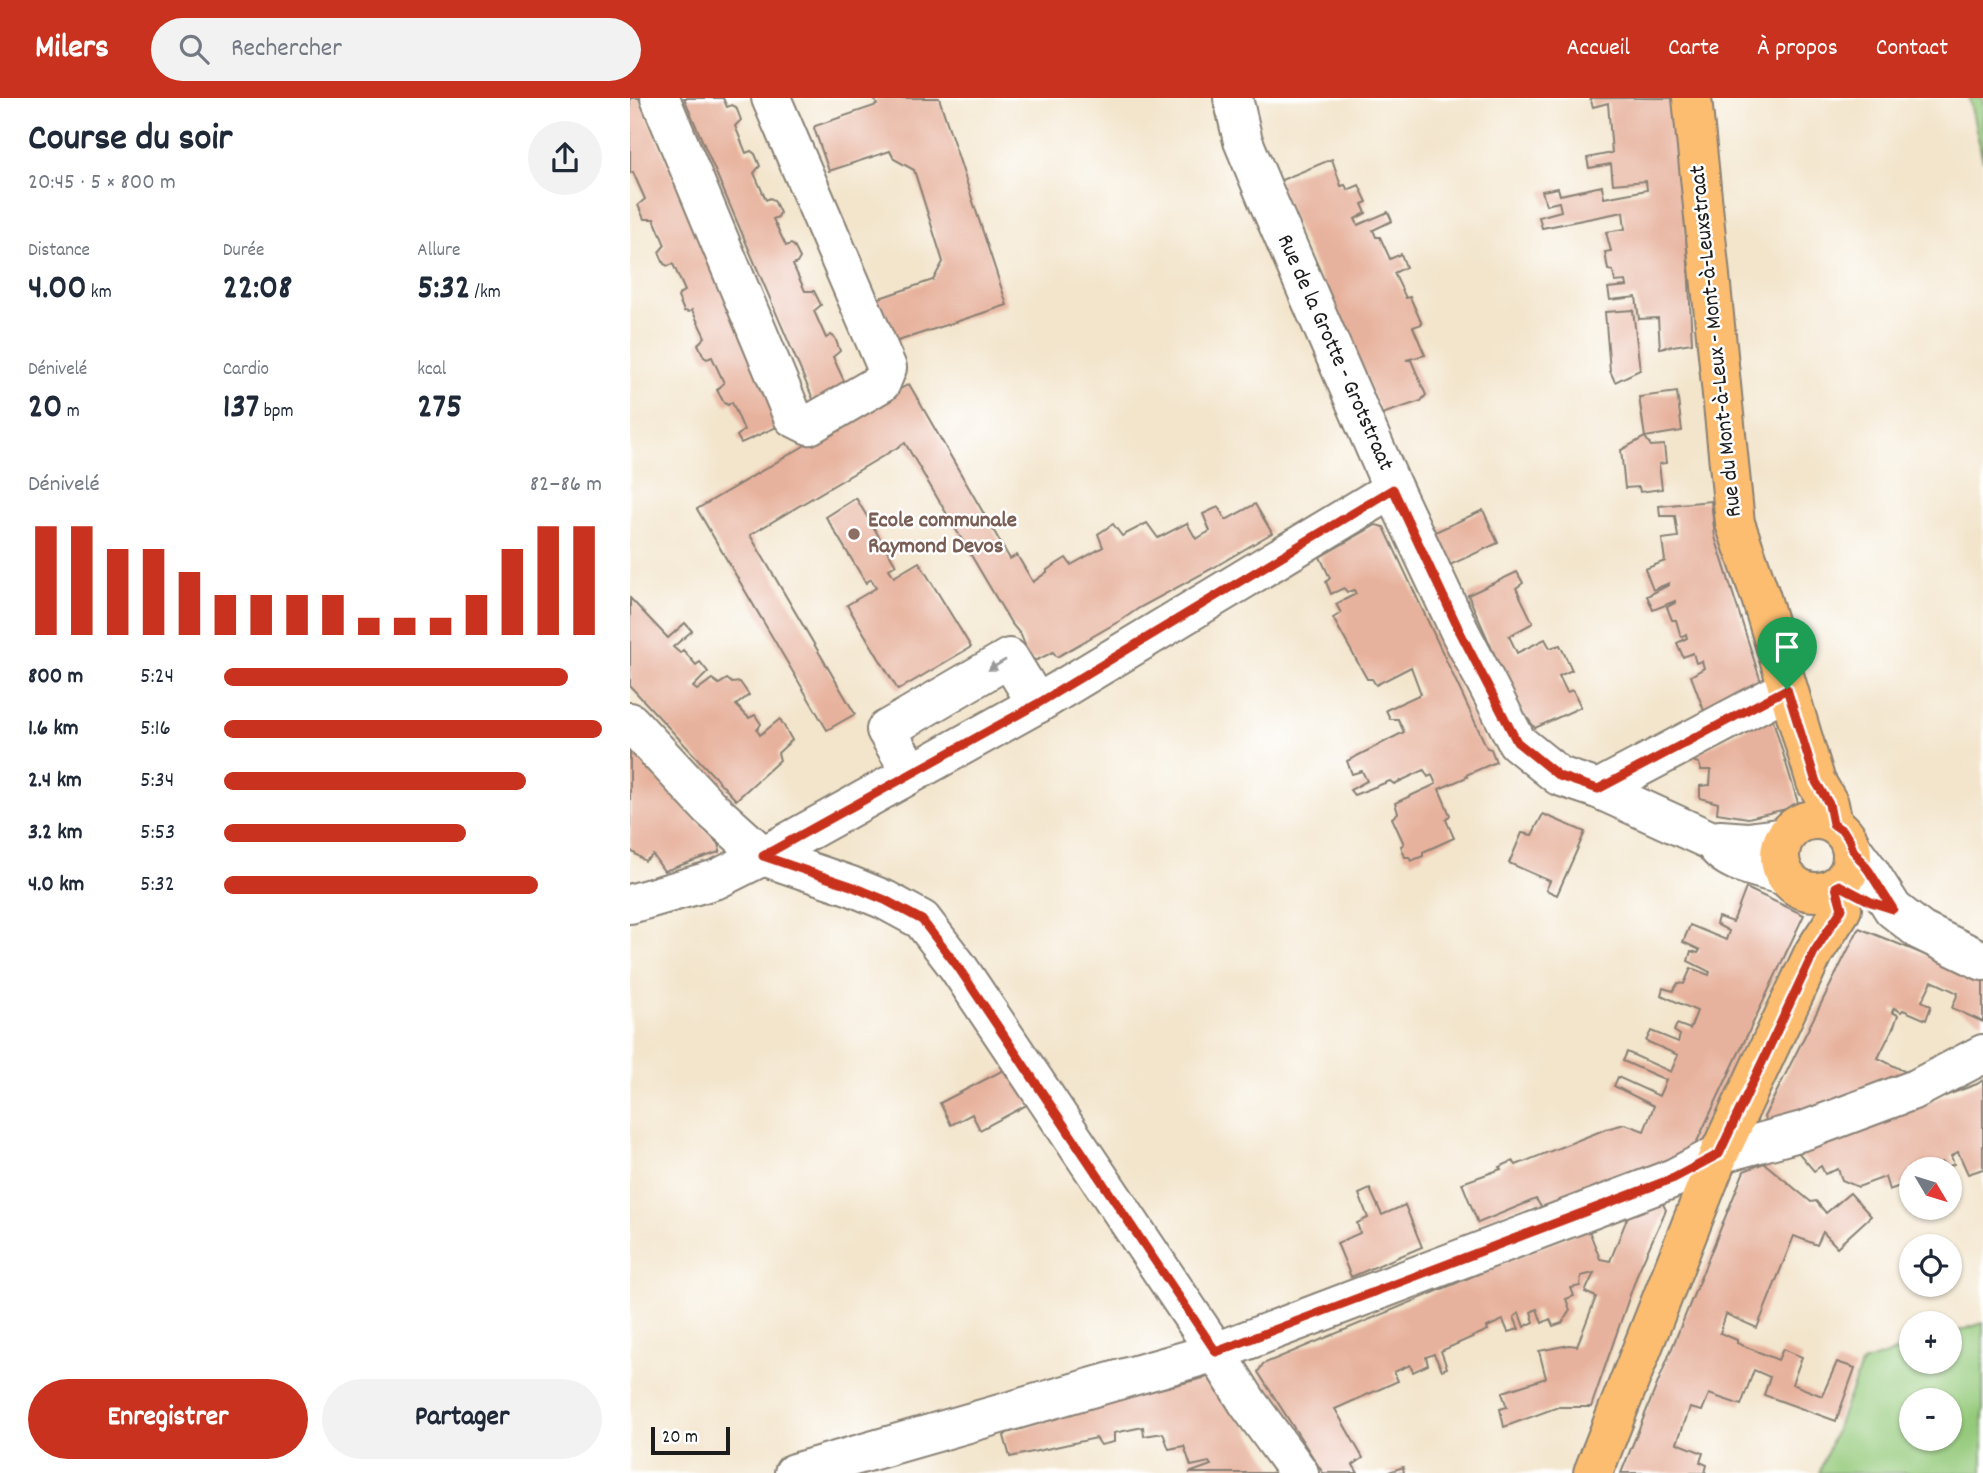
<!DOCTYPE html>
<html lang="fr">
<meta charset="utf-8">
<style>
:root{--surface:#fff;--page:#f2f2f3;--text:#1f2937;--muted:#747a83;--accent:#c8321e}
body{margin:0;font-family:Dekko,sans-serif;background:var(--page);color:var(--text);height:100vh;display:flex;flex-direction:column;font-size:26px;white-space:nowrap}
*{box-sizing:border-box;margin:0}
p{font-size:23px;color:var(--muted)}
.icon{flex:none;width:38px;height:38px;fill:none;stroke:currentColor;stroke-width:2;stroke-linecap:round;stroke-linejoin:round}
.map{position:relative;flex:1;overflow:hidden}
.panel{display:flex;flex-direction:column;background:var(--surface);width:630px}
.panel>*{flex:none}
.needle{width:46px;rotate:128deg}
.controls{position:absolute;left:1269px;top:1059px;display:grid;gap:14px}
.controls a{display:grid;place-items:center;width:63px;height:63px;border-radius:50%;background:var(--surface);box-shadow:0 2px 5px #0004;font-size:35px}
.scale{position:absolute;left:21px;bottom:18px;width:79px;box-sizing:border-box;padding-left:7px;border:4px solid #1c1c1c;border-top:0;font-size:19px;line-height:24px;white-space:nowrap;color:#1c1c1c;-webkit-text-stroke:5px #fff;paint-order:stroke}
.pin{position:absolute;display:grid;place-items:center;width:60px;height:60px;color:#fff;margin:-72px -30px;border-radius:50% 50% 50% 0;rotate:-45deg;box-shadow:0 0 7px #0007}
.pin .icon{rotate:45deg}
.round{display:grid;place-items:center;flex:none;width:74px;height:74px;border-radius:37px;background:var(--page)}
.headline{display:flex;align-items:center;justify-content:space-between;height:119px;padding:0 28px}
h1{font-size:38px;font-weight:700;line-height:52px}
.stats{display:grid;grid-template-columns:repeat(3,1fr);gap:10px;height:119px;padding:7px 28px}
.stats div{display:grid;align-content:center}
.stats b{font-size:35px;font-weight:700}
.stats small{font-size:19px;font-weight:400}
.stats p{font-size:19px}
.chart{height:196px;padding:14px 28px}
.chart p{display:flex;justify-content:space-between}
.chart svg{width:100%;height:126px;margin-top:7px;stroke:var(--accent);stroke-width:6}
.action{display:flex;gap:14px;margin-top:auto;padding:14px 28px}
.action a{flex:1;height:80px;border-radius:42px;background:var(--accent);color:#fff;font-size:28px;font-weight:700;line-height:80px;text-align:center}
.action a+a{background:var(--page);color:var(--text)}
ul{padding:0 28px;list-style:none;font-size:23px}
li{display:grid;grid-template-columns:112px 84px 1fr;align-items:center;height:52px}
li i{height:18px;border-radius:9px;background:var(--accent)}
header{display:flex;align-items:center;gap:42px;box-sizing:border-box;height:98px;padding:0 35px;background:var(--accent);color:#fff}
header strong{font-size:33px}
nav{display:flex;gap:38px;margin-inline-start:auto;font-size:24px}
.search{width:490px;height:63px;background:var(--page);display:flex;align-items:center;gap:18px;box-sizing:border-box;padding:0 24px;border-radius:38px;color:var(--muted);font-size:26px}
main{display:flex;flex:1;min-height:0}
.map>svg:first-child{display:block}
.green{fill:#95ca7c;stroke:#58734c;stroke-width:2;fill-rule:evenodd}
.building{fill:#e7b29d}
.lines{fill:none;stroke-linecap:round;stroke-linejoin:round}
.minor-casing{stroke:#888074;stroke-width:42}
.major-casing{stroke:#888074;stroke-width:42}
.minor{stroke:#fff;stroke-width:38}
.major{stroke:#fcbd6f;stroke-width:38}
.oneway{fill:#999}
.route-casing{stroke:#fff;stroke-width:14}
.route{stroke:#c8321e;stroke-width:9}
.education-dot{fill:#8d6e63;stroke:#fff;stroke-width:2.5}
.labels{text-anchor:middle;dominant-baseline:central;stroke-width:5;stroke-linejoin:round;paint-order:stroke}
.street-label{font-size:23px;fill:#1c1c1c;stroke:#fff}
.education-label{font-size:23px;font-weight:bold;fill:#785e54;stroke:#fff;text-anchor:start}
</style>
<header>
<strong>Milers</strong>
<div class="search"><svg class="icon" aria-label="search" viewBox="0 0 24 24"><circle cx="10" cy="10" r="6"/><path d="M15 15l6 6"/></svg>Rechercher</div>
<nav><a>Accueil</a><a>Carte</a><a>À propos</a><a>Contact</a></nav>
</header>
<main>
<section class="panel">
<div class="headline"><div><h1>Course du soir</h1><p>20:45 · 5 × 800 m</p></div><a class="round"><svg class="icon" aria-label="share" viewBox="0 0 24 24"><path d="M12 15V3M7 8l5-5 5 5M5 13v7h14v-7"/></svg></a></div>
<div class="stats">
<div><p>Distance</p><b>4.00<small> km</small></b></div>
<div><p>Durée</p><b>22:08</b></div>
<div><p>Allure</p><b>5:32<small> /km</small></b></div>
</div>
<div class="stats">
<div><p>Dénivelé</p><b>20<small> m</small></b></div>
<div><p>Cardio</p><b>137<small> bpm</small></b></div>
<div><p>kcal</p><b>275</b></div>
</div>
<div class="chart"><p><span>Dénivelé</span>82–86 m</p>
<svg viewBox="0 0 160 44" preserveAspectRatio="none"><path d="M5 44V6M15 44V6M25 44V14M35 44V14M45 44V22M55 44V30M65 44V30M75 44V30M85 44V30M95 44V38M105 44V38M115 44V38M125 44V30M135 44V14M145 44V6M155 44V6"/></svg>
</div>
<ul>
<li><b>800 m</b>5:24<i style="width:91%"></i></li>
<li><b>1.6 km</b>5:16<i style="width:100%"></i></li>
<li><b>2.4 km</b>5:34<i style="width:80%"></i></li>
<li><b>3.2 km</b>5:53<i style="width:64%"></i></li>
<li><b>4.0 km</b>5:32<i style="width:83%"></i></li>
</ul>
<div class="action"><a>Enregistrer</a><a>Partager</a></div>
</section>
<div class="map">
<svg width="1353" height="1375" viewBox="0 0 1353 1375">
<rect width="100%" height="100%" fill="#fff"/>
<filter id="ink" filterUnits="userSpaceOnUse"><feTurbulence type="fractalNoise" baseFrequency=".0143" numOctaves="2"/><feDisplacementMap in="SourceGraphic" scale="14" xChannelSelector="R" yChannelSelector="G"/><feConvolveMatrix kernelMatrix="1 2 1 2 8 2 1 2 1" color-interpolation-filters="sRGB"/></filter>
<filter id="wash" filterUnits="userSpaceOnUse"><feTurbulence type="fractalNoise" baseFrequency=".00686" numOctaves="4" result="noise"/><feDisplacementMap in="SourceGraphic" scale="28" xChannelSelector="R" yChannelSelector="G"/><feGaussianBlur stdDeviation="1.57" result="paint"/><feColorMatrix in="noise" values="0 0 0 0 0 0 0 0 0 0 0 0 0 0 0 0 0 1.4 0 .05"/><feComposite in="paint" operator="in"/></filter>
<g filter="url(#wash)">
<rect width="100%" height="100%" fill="#f3e5cc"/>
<!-- green -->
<g class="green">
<path d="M1339,0H1353V63Z"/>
<path d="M1353,1225V1375H1189L1232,1265L1281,1249V1264H1320V1236ZM1281,1302H1320V1340H1281Z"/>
</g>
<g id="blocks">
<!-- building -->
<g class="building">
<path d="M0,0H9L151,327L111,345L107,338L114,332L102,304L98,307L94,305L87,292L94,285L82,259L77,261L74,259L68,246L75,239L62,212L59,214L54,213L48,199L50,195L55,193L43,166L38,168L34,166L29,154L35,147L24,121H14L8,107L15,101L3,74L0,75Z"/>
<path d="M54,0H93L97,9L102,7L106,9L111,22L105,28L116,55L121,53L125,56L130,68L124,75L136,102L140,100L144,102L150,115L148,119L143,121L156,148L161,146L164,148L170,160L167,165L163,167L175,193H184L191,207L184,213L196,240L201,237L205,240L210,253L203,259L215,285L186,308Z"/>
<path d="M244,0H309L377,207L256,247L241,203L303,182L313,164L284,72L264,61L260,53L199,73L184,30L185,28L247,7Z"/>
<path d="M960,0H1045L1058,165L1062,245L1030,250L1028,220L1009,221L1006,199L980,202L978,190L997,188L996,183L985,184L983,173L978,172L975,154L981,153L976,134L995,131L993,114L912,130L909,119L931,113L929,104L916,107L912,93L928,90L930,97L972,88L974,100L1017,92L1016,83L983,86L981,66L959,70L957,60L982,55L978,5L963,9Z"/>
<path d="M702,61L711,88L715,87L718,92L729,87L737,104L732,106L736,115L725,121L728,127L758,114L762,123L743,132L746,139H750L760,161L771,156L776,169L764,175L776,200L780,199L792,226L783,229L795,257L776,262H781L796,297L791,303L752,316L652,95L649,83Z"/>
<path d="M1003,212L1010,272L985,284L980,273L975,214Z"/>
<path d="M279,286L380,461L387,457L403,484L417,474V472L436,460L441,467L473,449L468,436L483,426L492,438L517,425L528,440L557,425L566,441L580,433L573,416L588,409L596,422L625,406L642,435L583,470L509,510L493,521L427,559L423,554L407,562L398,561L393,555L395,546L391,537L381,525L275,345L120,437L225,616L197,632L67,411Z"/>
<path d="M1047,294L1052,333L1015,339L1021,348L1034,347L1036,365L1029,366L1032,391L1010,394L1009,389L995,390L991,352L1015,339L1009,299Z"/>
<path d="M226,400L266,467L259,471L264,479L289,464L341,549L268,592L217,507L246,490L241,481L236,485L196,419Z"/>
<path d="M1081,403L1085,439L1131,584L1076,618L1061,578L1074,570L1072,563L1066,565L1063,555L1053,559L1047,545L1057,540L1056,536L1051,539L1046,522H1042L1037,509L1045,505V503L1023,512L1017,498L1039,487V485L1023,492L1015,471L1035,463L1032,441L1048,439L1045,418H1030L1029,408Z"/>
<path d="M853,412L868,445L820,467L805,434Z"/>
<path d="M746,427L754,429L857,650L861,651L866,664L836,677L837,679L809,691L820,717L816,722L824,740L793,754V758L781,763L779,759H775L771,748L774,746L762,720L768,715L765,705L804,687L806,686L802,677L798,679L794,672L764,686L760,683L724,697L720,692L737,683L732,673L722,676L717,663L774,634L768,621H760L756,612L791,596L781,569L746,587L742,581H737L703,520L711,515L706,506L726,496L724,492L717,494L714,490L701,496L696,484L700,480L690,459Z"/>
<path d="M887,474L893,485L886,490L903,525L879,538L887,555L915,541L920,550L930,547L942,572L929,578L937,594L943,592L951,609L905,630L893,614L877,585L838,497Z"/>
<path d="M0,500L38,540L55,525L62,533L43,549L50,555L53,552L66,567L70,564L78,574L63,589L67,592L82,581L89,586L97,581L102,585L110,584L119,597L106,607L119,620L125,617L131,626L127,632L130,637L150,621L162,642L148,655L150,662L106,702L0,588Z"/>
<path d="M1136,619L1143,622L1169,708L1118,720L1087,715L1088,705L1070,700V688L1080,687L1081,672H1071L1069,665L1065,664L1061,659Z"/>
<path d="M0,650L90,748L89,754L34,773L23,757L15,763L0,752Z"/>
<path d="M913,716L955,734L927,797L916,792L920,783L879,765L892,735L902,737Z"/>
<path d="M1116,790L1174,817L1062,1054L915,1115L906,1101L848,1125L832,1085L871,1071L869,1069L883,1063L886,1067L976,1031L995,1026L1014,1033L1024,1008L984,988L988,979L1029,998L1036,982L993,963L997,954L1041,974L1048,957L1016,943L1021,933L1048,944L1050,937L1044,933L1047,926L1060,931L1067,913L1031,897L1033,890L1043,893L1048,885L1054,886L1061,870L1079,877L1080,874L1058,863L1061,853L1068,855L1070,852L1053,844L1060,827L1096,842L1099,833L1086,826L1088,819L1103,824Z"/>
<path d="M1229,830L1345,877L1353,882V924L1322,910L1328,895L1302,883L1292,903L1301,908L1296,922L1273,912L1271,914L1264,910L1262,914L1268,917L1264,928L1248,960L1280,976L1140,1027L1134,1019Z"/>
<path d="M383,967L406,1002L350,1032L342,1016L321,1027L310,1005Z"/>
<path d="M1353,982V1071L1338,1076L1328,1054L1321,1058L1324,1066L1315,1070L1312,1064L1300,1071H1281V1084L1259,1092L1255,1079L1228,1089L1212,1082L1208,1071L1195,1076L1191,1068L1184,1073L1167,1053L1347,986Z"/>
<path d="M1134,1065L1181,1104L1186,1103L1196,1115L1220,1095L1241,1118L1207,1149L1193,1134L1187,1147L1164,1138L1127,1230L1096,1216L1090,1235L1107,1242V1245L1148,1262L1153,1251L1172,1259L1162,1286L1192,1298L1207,1264L1225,1270L1206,1323L1134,1297L1140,1279L1124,1272L1111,1307L1079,1296L1072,1313L1060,1310L1047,1345L1073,1355L1070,1364L1077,1367L1075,1375H991L1114,1073Z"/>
<path d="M740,1091L752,1117L775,1107L792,1149L721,1179L707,1145L730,1135L727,1125L738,1120L729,1096Z"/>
<path d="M1031,1102L1036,1112L1008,1174L961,1309H928L874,1329L870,1311L877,1309L873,1298V1294L916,1280L909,1253L939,1247L947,1248L966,1199L955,1194L964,1175L951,1178L950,1188L941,1190L944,1198L936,1201L940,1212L932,1225L923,1228L920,1221L912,1225L907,1211L901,1214L904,1224L894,1229L889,1215L884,1219L889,1231L878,1234L873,1222L857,1229L858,1232L811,1253L817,1270L812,1272L804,1256L796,1259L798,1267L783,1274L780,1267L764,1274L768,1283L705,1311L733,1360L723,1367L728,1375H693L628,1274L633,1266L958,1130L970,1161L980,1163L1000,1113Z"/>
<path d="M582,1278L647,1375H559L581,1367L579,1364L561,1368L554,1348L539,1351L533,1335L514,1338L513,1329L484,1335V1344L471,1347L466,1340L380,1359L374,1338L377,1335L505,1297Z"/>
<path d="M773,1369L774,1375H756Z"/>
</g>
</g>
</g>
<g filter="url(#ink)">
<use href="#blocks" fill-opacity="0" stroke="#888074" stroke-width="2"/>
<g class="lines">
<!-- minor casing -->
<g class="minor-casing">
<g id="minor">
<path d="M30,0L163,319L179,327L251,285L257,270L141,0"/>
<path d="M603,0L613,43L638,103L763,391L830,534L887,644L929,678L968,691L1084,744C1094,766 1134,771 1155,778"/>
<path d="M0,624L80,710L133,758L221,788L255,802L292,822L328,869L586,1254L618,1305L669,1375"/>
<path d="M281,674L256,632L379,560L407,606"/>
<path d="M968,691L1157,591"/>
<path d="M1084,744L1090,742L1118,744L1155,739"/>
<path d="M1223,752L1239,773L1263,811L1291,833L1353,863"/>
<path d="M0,806L87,781L133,758L407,606L763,391"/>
<path d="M164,1375L586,1254L1044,1080L1089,1056L1176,1032L1286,991L1353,956"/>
</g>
</g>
<!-- major casing -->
<g class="major-casing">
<g id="major">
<path d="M1062,0L1105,425L1131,500L1186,684L1199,706L1203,726"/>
<circle cx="1186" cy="758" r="36"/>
<path d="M963,1375L1089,1056L1184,854L1212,811L1206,789"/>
</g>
</g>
<!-- minor -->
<use href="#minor" class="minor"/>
<!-- major -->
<use href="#major" class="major"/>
</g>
<!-- one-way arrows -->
<defs><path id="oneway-solid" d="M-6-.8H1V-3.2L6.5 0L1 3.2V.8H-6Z" transform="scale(1.75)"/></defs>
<use class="oneway" href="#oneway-solid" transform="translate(367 567) rotate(149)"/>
</g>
<g class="lines" filter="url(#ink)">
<!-- route casing -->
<g class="route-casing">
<path id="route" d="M763,391L830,534L887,644L929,678L968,691L1157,591L1186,684L1199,706L1203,726L1213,733L1219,741L1223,752L1239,773L1263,811L1241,804L1209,787L1206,789L1212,811L1184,854L1089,1056L1044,1080L586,1254L328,869L292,822L255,802L221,788L133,758L407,606Z"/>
</g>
<!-- route -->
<use href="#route" class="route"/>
</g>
<!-- markers -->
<circle class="education-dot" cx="224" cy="436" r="7"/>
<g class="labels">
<!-- street labels -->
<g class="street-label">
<text transform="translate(1087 243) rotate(-96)">Rue du Mont-à-Leux - Mont-à-Leuxstraat</text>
<text transform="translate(704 255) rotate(66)">Rue de la Grotte - Grotstraat</text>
</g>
<!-- education labels -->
<g class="education-label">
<text x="238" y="423">Ecole communale<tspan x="238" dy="26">Raymond Devos</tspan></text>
</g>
</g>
</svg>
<div class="controls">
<a><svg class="needle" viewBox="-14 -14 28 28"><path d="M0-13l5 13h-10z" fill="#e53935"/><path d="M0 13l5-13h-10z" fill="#747a83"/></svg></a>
<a><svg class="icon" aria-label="locate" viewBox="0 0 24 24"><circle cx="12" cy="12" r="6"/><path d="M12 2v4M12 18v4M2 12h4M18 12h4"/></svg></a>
<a>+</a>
<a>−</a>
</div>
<div class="scale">20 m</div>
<div class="pin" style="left:1157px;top:591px;background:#1e9e55"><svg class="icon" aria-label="arrive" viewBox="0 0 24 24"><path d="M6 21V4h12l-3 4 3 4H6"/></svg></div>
</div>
</main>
